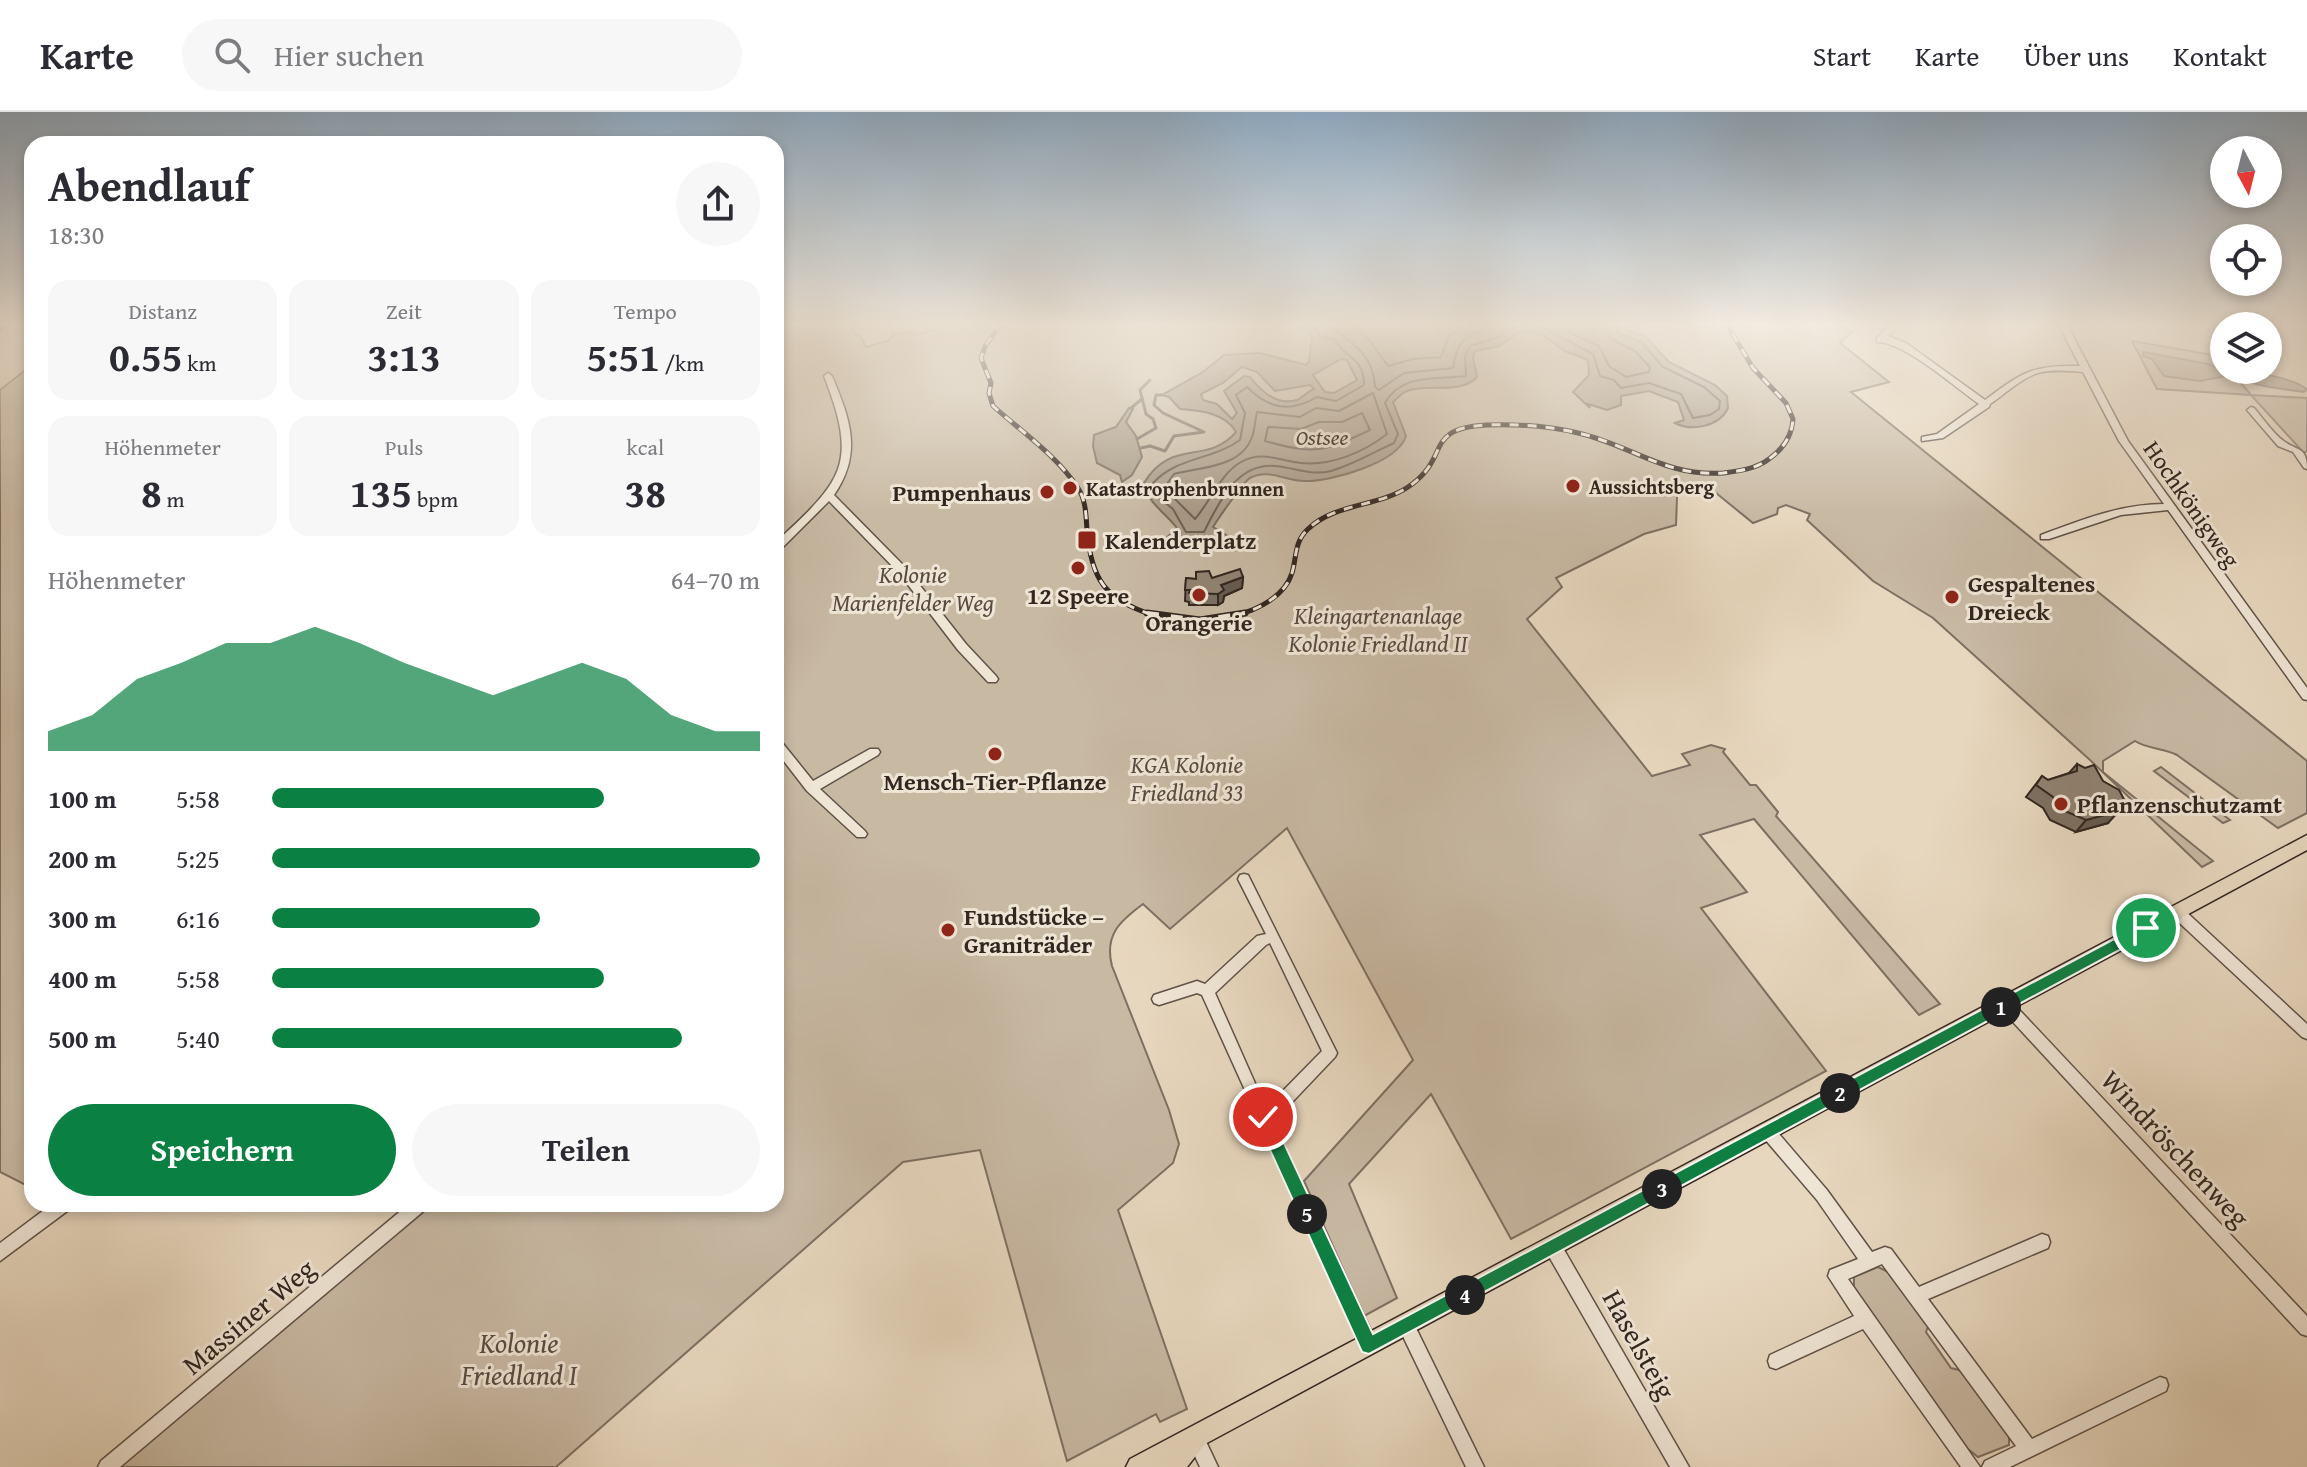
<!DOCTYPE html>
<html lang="de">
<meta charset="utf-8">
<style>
:root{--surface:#fff;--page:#f7f7f7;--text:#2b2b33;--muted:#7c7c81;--line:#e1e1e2;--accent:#0b8043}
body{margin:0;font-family:"Gentium Book Plus",serif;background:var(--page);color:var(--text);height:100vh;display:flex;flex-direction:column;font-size:30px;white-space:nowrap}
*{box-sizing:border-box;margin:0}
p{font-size:26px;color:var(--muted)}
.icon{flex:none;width:44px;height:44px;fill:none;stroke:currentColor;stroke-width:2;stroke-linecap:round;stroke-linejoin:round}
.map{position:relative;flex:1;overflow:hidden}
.drawer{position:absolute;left:24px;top:24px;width:760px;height:1076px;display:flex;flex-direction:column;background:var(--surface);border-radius:24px;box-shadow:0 4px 12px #0003}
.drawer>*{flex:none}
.needle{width:52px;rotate:173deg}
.buttons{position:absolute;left:2210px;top:24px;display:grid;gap:16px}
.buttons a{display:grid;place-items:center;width:72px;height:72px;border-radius:50%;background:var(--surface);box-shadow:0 4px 12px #0003;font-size:40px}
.pin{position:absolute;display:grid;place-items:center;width:68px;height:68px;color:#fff;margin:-34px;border:4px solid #fff;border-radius:50%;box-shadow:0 2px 8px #0007}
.km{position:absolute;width:40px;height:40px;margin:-20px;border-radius:50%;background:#222;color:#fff;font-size:22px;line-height:40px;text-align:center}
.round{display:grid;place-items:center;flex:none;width:84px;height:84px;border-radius:42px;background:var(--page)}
.headline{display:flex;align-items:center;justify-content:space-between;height:136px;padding:0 24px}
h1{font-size:44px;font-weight:700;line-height:60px}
.figures{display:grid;grid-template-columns:repeat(3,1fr);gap:12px;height:136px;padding:8px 24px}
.figures div{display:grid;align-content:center;border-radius:20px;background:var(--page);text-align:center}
.figures b{font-size:40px;font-weight:700}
.figures small{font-size:22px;font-weight:400}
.figures p{font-size:22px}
.chart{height:224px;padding:16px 24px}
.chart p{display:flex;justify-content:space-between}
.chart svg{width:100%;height:144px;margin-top:8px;fill:var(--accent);opacity:.7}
.button{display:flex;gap:16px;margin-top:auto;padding:16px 24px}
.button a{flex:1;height:92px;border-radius:48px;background:var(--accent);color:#fff;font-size:32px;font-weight:700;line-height:92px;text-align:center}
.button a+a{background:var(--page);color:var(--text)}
ul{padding:0 24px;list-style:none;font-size:26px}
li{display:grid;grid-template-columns:128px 96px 1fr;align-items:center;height:60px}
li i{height:20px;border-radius:10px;background:var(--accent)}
header{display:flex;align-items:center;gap:48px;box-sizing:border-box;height:112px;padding:0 40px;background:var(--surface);border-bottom:2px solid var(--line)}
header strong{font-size:38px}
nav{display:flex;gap:44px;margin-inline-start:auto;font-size:28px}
.search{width:560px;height:72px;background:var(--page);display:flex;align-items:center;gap:20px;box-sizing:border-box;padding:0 28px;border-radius:44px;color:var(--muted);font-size:30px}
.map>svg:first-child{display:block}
.green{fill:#c8b9a3;stroke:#7d7062;stroke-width:2}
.water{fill:#a99b88;stroke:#796c5e;stroke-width:2;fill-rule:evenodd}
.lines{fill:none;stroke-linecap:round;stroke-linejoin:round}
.shore{stroke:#6e6054;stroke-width:2}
.stream{stroke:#796c5e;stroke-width:3}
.minor-casing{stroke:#5f5248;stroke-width:3}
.major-casing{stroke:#322620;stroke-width:3}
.minor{fill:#efe5d5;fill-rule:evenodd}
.major{fill:#e7d7be;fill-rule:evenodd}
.rail-far1-casing{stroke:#322620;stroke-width:5}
.rail-casing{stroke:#322620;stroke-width:7}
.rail-far1{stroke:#efe5d5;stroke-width:3;stroke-dasharray:9;stroke-linecap:butt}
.rail{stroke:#efe5d5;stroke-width:4;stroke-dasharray:12;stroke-linecap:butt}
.wall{fill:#7c7062;stroke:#322620;stroke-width:2}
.shaded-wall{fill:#655b50;stroke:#322620;stroke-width:2}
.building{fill:#908272;stroke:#322620;stroke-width:2}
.route{fill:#0b8043;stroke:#fff;stroke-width:2}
.poi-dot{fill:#8f2418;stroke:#efe5d5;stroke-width:3}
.labels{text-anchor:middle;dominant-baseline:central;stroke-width:6;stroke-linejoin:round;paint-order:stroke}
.far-poi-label{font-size:20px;font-weight:bold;fill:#322620;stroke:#efe5d5;text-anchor:start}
.far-water-label{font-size:22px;font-style:italic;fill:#56493f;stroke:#efe5d5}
.poi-label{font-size:24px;font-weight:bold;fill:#322620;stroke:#efe5d5;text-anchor:start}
.street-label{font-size:24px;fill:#322620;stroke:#efe5d5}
.park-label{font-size:24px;font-style:italic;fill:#584b41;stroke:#efe5d5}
.near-street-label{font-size:28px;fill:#322620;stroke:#efe5d5}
.near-park-label{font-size:28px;font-style:italic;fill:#584b41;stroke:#efe5d5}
</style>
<header>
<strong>Karte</strong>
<div class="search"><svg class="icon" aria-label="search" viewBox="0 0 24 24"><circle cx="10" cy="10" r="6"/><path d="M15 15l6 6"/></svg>Hier suchen</div>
<nav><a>Start</a><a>Karte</a><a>Über uns</a><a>Kontakt</a></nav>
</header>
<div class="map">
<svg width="2307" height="1355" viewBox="0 0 2307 1355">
<rect width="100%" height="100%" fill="#e7d7be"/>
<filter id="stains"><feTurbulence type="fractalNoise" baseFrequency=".0025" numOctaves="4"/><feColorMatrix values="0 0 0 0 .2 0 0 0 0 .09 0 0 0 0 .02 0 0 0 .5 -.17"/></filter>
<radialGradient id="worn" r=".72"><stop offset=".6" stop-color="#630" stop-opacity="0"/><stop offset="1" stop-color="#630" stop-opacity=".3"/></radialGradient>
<!-- green -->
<g class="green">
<path d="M776,211H862L851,218L860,224L866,235L888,229L893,222L911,220L916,223L933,218L930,211H1832L1853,219L1840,231L1889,270L1851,280L2307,649V701L2278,716L2177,643C2164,636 2147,637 2135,629L2103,649V660L2213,749L2202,755L2090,648L1933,506L1873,469L1807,408L1810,402L1786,393L1778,396L1777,402L1753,411L1716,381L1693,376L1681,380L1677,385L1676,413L1644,422L1556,466L1562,475L1527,507L1652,664L1690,653L1682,642L1711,633L1725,637L1723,640L1750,673H1756L1778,700L1776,704L1940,892L1919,903L1754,707L1700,723L1747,780L1701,796L1826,959L1511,1127L1431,982L1349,1072L1397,1186L1364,1204L1304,1069L1413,948L1287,716L1170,817L1143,792C1120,809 1104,823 1112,854L1169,998L1179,1032L1173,1051L1118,1098L1187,1297L1160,1310L1156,1302L1067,1349L980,1038L903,1050L556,1355H115L429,1092H776Z"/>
<path d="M2132,229L2218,244L2224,251V258H2230L2251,283L2307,286V340H2303L2251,283L2157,277Z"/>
<path d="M32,253V1080L26,1073L0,1060V278Z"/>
<path d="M2161,655L2230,708L2223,711L2154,659Z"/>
<path d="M1878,1155L1890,1161L1929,1212L1926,1220L1951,1256L1963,1259L2009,1323V1333L1978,1345L1968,1337L1854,1175V1165Z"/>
</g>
<!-- water -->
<g class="water">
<path d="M1295,211L1612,212L1645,224L1669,250L1715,273L1727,284L1728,296C1720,314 1692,320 1675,311L1684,308L1678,290L1649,279L1621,284V293L1607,298L1588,292L1590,296L1573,280L1589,263L1588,248L1565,239L1544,224L1529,220L1518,221L1499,234L1475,239L1473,245L1477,265C1461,283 1429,271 1407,279C1400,281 1399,286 1393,290L1406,324C1398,351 1330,370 1304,369C1285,369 1269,356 1250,366C1244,369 1218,407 1213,415L1231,426L1238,438L1220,439C1206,425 1186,425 1172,438L1163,429L1177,416C1162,397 1149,393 1144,371C1172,325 1207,354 1236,320C1226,301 1198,298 1180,297L1169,285L1162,283L1203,260L1224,243L1260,241L1306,253L1309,250L1312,224ZM1341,247L1347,248L1357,268L1334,281L1325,280L1313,263ZM1242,255L1257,260L1275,279L1310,273L1314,277C1308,279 1302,286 1297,288C1277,294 1260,278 1250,265L1244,264L1224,279L1237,301L1232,307L1217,292L1203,288L1201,282L1223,271Z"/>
<path d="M2143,240L2208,252L2225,259L2226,264L2200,269L2164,264L2152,247L2143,244Z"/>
<path d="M2232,258C2249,258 2298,267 2307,278L2303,280C2280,276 2248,275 2231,260Z"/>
<path d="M1129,296L1133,297L1126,310L1136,324L1142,345L1132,363L1122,370L1120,363L1097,351L1093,334L1094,323L1116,315Z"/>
</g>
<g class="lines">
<!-- shore -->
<g class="shore">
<path d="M1311,211L1321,225L1334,227C1345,247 1364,244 1364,273L1336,289L1317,285C1290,301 1269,297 1247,275L1236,283L1245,301L1240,328C1212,348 1177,345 1153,371L1154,382L1173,397L1186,420H1204C1219,390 1237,350 1276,354C1296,356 1311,364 1331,359C1352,353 1374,340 1394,331L1398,322L1385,291C1401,261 1437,268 1466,264L1465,244L1470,234L1496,226L1516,214L1537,213L1593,242L1600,264L1614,268L1621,276L1649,271L1681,282L1693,306L1710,303L1719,297L1720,289L1704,275L1663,255L1641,230L1618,221L1615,211"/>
<path d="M1325,211C1350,229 1374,242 1375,275L1379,278L1404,261L1453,256C1458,221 1471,223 1501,211"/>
<path d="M1350,211L1370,229L1388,254L1413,247L1441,245L1449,224L1464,211"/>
<path d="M1559,211L1573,222L1599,234L1609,254L1626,265L1649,260L1650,255L1635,239L1611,227L1605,211"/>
<path d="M1373,281L1387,322C1364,340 1332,354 1301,351C1280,349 1262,338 1241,350C1221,361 1210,390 1195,407L1164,376L1174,362C1200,355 1241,356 1252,325C1255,317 1255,308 1257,300L1300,305L1316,296L1339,299Z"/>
<path d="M1362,301L1370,318C1323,340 1316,343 1265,329L1268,315L1301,317L1319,310H1342Z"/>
</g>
<!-- stream -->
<g class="stream">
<path d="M1131,296L1142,287"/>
<path d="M1137,327L1156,316L1153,307L1146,302L1140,278L1150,268"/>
<path d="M1141,336L1150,334L1165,339L1174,324L1204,320L1163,301L1154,293L1156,283H1162"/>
</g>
<!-- minor casing -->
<g class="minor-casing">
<g id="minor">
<path d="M1892,211H1901L1888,224L1906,231L1985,288C2023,260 2031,253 2080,254L2058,211H2066L2128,329L2307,576V588L2303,587L2168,398L2121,403L2049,427H2041V423C2081,408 2121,392 2164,392L2119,329L2083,260C2069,259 2053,257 2038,261C2021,266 2005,282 1990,292L1989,295L1943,326L1922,329V325L1937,322L1979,292C1955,275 1903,229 1877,230V226Z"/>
<path d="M828,261L832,264C850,307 863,341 834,383L907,457L966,532L996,564L998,567L996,570H988L958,538L899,461L829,389L780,438L776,439V430C842,369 859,353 824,264Z"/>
<path d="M2251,295L2254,296C2263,306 2273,322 2285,330C2298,339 2307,335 2307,357L2304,356L2293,340L2278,334L2247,298Z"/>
<path d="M776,627L780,628L813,669L870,637H878L880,640L878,643L820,677L865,719L867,722L865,725H857L807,679L776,639Z"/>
<path d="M1244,762L1248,763L1337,941L1335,945L1277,1006L1272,1008L1375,1227L1377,1233L1375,1239L1369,1241L1363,1239L1202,883L1197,881L1159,893L1154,891L1152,887L1154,883L1197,869L1205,872L1257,824L1266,822L1238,767L1240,763ZM1270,831L1322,939L1266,996L1215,881L1266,833Z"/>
<path d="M2177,795L2182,796L2307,912V927L2302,925L2172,804L2171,800L2172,796Z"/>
<path d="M2006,887L2011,889L2307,1204V1224L2301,1222L2001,897L1999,893L2001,889Z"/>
<path d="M1768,1013L1773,1015L1827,1078L1872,1140L1885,1135L1891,1137L1919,1175L2042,1122L2048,1124L2050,1130L2048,1136L1928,1187L2032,1327L2160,1265L2166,1267L2168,1273L2166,1279L2010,1355H1982L1985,1349L2016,1334L1882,1152L1848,1167L1980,1355H1961L1863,1217L1776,1257L1770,1255L1768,1249L1770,1243L1854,1204L1828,1164L1830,1158L1858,1147L1817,1088L1763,1025L1761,1020L1763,1015Z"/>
<path d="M52,1092H73L70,1097L0,1149V1131Z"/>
<path d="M409,1092H429L426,1097L120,1355H98L101,1349Z"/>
<path d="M1553,1127L1559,1129L1689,1355H1670L1547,1141L1545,1135L1547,1129Z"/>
<path d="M1406,1206L1412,1208L1484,1355H1466L1398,1214L1400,1208Z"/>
<path d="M1196,1318L1202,1321L1218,1355H1200L1187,1327L1190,1321Z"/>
</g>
</g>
<!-- major casing -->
<g class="major-casing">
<path id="major" d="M2307,723V738L1205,1332L1187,1355H1126L1130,1347Z"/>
</g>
<!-- minor -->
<use href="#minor" class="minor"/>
<!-- major -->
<use href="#major" class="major"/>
<!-- rail-far1 casing -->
<g class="rail-far1-casing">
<g id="rail-far1">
<path d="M1002,211L985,234L981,246L991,271L989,281L993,294C1021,319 1057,344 1078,376C1086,388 1086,404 1087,418C1091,467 1105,488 1153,503"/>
<path d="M1236,503C1258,498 1285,484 1292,461C1297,444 1294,430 1308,417C1335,391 1378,395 1408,375C1452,346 1422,316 1487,313C1517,312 1549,314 1578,321C1631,333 1665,365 1723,361C1739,359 1756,357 1769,347C1783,337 1792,324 1793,307L1786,291L1753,256L1726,211"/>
</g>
</g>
<!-- rail casing -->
<g class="rail-casing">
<path id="rail" d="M1147,501L1200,508L1245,501"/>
</g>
<!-- rail-far1 -->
<use href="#rail-far1" class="rail-far1"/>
<!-- rail -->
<use href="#rail" class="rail"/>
</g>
<!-- wall -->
<g class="wall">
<path d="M1243,465L1242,476L1224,484L1223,490L1218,493H1189V490L1185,489L1186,466L1195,467Z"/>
<path d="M2077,652L2108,711L2076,720L2050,708L2043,696L2026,685L2042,664L2048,668L2069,661Z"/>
</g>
<!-- shaded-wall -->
<g class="shaded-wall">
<path d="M0,211H8L0,221Z"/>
<path d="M1243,465L1242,476L1224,484L1223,490L1218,493V482L1221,473Z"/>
<path d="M2119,699L2108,711L2076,720L2086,708Z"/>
</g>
<!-- building -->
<g class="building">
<path d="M1240,457L1243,465L1221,473L1224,478L1218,482L1189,481L1190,478H1185L1186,466L1196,467V460L1209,459L1212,466Z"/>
<path d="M2077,652L2085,656L2094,653L2103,669L2119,678L2126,691L2119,699L2086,708L2060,697L2053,685L2036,673L2042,664L2048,668L2077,659Z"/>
</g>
<!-- sky -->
<linearGradient id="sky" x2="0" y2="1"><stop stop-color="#8faac2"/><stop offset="0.53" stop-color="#f4ede2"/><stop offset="1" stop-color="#f4ede2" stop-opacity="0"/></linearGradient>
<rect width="2307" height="401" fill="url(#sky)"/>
<!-- route -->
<path class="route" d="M2146,810L2154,816L2151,821L1369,1242L1362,1240L1255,1005L1263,997L1269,999L1373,1222Z"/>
<!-- markers -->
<g class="poi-dot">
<circle cx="1573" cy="374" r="8"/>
<circle cx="1070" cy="376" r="8"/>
<circle cx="1047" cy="380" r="8"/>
<rect x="1077" y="418" width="20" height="20" rx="4"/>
<circle cx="1078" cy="456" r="8"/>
<circle cx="1199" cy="483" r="8"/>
<circle cx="1952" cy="485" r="8"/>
<circle cx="995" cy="642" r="8"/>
<circle cx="2061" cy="692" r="8"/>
<circle cx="948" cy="818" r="8"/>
</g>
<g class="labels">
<!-- far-poi labels -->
<g class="far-poi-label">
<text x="1589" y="374">Aussichtsberg</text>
<text x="1086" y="376">Katastrophenbrunnen</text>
</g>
<!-- far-water labels -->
<g class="far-water-label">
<text x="1322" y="325">Ostsee</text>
</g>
<!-- poi labels -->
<g class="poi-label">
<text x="1031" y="380" text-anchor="end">Pumpenhaus</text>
<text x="1105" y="428">Kalenderplatz</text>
<text x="1968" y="471">Gespaltenes<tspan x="1968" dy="28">Dreieck</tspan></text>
<text x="1078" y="483" text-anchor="middle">12 Speere</text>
<text x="1199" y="510" text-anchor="middle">Orangerie</text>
<text x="995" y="669" text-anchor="middle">Mensch-Tier-Pflanze</text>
<text x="2077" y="692">Pflanzenschutzamt</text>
<text x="964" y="804">Fundstücke –<tspan x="964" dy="28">Graniträder</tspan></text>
</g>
<!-- street labels -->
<g class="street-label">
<text transform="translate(2192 392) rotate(55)">Hochkönigweg</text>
</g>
<!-- park labels -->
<g class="park-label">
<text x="913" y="462">Kolonie<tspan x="913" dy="28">Marienfelder Weg</tspan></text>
<text x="1378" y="503">Kleingartenanlage<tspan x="1378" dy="28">Kolonie Friedland II</tspan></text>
<text x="1187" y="652">KGA Kolonie<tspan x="1187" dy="28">Friedland 33</tspan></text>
</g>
<!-- near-street labels -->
<g class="near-street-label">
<text transform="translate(2176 1036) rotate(47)">Windröschenweg</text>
<text transform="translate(248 1204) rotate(-40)">Massiner Weg</text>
<text transform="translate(1640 1232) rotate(61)">Haselsteig</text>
</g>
<!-- near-park labels -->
<g class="near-park-label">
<text x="519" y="1230">Kolonie<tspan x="519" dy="32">Friedland I</tspan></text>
</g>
</g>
<rect width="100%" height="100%" filter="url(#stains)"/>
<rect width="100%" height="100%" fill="url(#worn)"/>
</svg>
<div class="buttons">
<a><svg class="needle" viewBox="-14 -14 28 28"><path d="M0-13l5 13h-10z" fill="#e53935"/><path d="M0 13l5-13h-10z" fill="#7c7c81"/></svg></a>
<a><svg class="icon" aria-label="locate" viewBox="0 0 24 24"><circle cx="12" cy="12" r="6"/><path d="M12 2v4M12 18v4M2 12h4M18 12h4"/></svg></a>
<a><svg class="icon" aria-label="layers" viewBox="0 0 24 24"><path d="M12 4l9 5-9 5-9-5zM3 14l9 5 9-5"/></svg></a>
</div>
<div class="pin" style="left:2146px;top:816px;background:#1e9e55"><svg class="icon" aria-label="arrive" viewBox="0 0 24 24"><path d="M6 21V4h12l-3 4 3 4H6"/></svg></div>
<div class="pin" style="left:1263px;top:1005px;background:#d93025"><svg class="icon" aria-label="check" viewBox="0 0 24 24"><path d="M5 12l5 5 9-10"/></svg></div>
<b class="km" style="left:2001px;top:895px">1</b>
<b class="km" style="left:1840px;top:981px">2</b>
<b class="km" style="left:1662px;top:1077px">3</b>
<b class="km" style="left:1465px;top:1183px">4</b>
<b class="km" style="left:1307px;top:1102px">5</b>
<section class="drawer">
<div class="headline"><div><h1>Abendlauf</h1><p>18:30</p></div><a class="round"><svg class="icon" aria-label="share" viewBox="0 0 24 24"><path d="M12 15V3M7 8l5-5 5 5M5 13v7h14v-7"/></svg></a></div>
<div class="figures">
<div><p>Distanz</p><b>0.55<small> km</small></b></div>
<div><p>Zeit</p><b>3:13</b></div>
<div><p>Tempo</p><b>5:51<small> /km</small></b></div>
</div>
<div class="figures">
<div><p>Höhenmeter</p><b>8<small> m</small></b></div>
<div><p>Puls</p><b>135<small> bpm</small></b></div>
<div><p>kcal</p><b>38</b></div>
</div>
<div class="chart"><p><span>Höhenmeter</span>64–70 m</p>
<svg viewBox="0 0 160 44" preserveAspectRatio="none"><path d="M0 44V38L10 33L20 22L30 17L40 11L50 11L60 6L70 11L80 17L90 22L100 27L110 22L120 17L130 22L140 33L150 38L160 38V44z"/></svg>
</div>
<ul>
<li><b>100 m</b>5:58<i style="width:68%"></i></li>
<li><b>200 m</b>5:25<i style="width:100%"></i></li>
<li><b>300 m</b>6:16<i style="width:55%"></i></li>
<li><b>400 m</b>5:58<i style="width:68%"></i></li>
<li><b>500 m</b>5:40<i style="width:84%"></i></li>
</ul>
<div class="button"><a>Speichern</a><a>Teilen</a></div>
</section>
</div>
